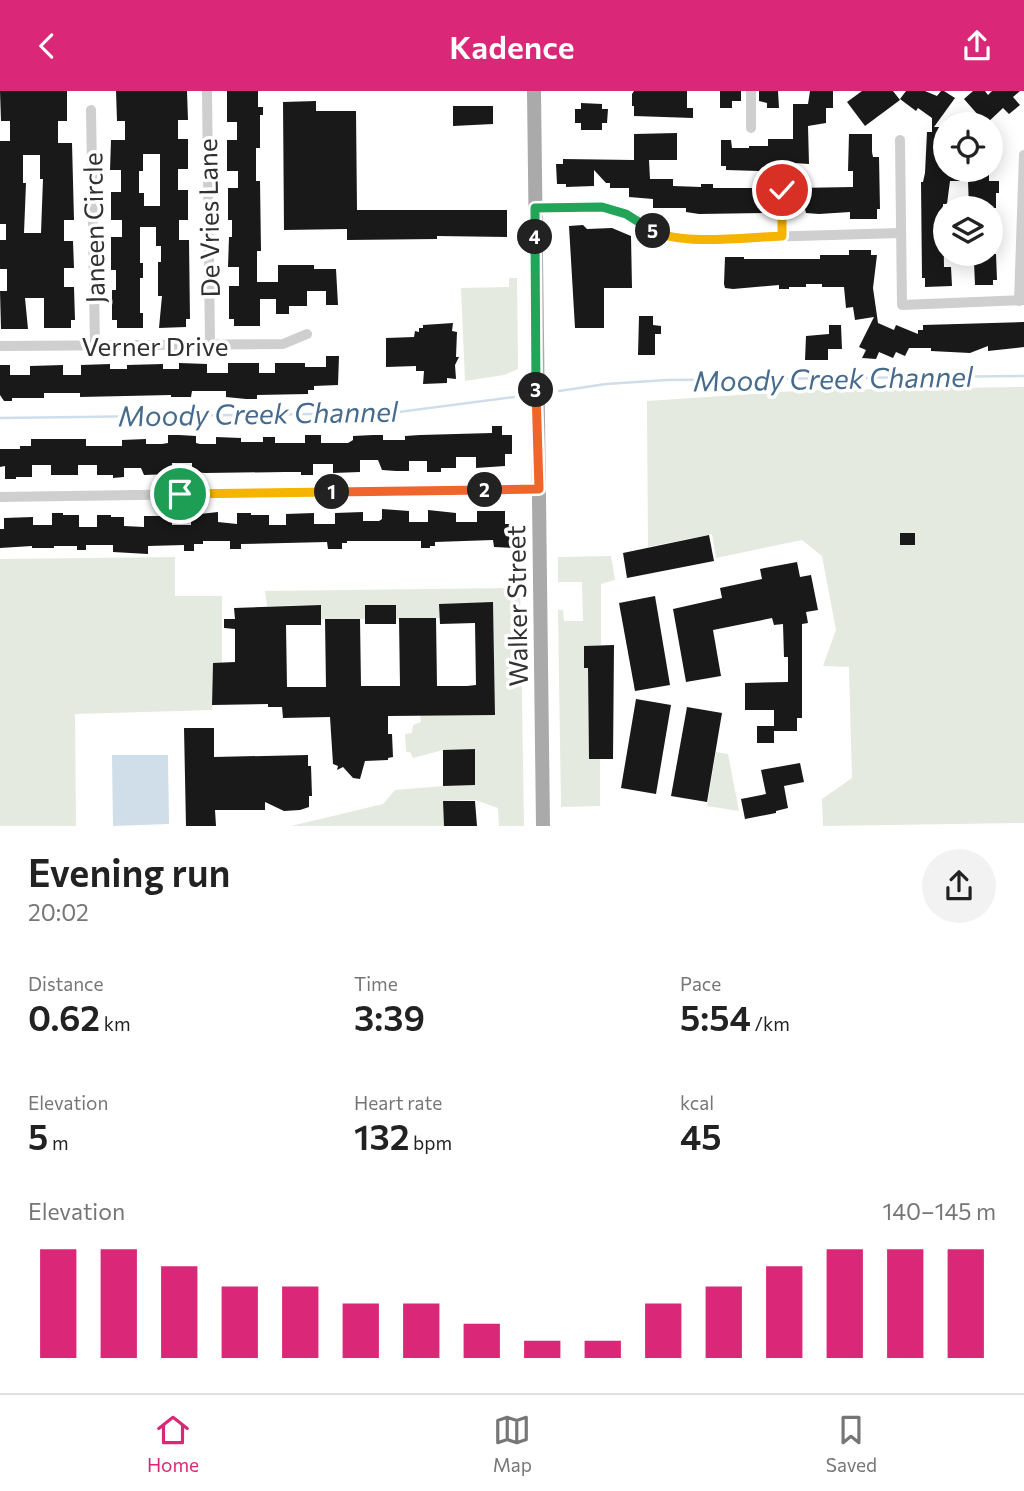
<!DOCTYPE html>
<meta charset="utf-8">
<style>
:root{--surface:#fff;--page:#f2f2f2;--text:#222;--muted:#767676;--line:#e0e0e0;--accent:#db2777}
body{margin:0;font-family:Commissioner,sans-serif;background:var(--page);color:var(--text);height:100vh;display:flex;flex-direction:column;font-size:26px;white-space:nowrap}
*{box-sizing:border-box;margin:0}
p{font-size:23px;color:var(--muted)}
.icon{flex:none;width:38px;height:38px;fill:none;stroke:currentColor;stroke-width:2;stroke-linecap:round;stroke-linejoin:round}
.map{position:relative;height:735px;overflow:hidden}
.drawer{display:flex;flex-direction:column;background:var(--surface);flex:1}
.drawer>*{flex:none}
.controls{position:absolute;left:933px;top:21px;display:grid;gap:14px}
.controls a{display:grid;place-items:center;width:70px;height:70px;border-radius:50%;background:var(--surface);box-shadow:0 4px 18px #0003;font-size:35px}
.pin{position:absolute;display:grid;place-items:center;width:60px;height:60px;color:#fff;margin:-30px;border:4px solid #fff;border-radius:50%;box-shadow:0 2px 7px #0007}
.km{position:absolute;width:35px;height:35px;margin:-18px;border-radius:50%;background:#222;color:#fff;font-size:19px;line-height:35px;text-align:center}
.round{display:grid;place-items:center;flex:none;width:74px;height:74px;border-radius:37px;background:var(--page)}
.head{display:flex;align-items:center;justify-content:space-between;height:119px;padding:0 28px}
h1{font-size:38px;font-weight:600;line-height:52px}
.figures{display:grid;grid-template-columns:repeat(3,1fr);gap:10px;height:119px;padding:7px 28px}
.figures div{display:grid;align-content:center}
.figures b{font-size:35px;font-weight:600}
.figures small{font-size:19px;font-weight:400}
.figures p{font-size:19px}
.chart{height:196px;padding:14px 28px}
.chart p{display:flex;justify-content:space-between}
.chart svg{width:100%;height:126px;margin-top:7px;stroke:var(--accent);stroke-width:6}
header{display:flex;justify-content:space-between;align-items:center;height:91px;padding:0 28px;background:var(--accent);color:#fff;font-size:32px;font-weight:600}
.tab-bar{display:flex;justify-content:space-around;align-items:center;height:98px;border-top:2px solid var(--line);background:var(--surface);font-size:19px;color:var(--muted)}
.tab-bar a{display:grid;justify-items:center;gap:4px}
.tab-bar .on{color:var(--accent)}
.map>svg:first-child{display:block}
.green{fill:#e4eadf}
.water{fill:#d0deea}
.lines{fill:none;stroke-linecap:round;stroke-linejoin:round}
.stream{stroke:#d0deea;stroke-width:2.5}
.building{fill:#191919;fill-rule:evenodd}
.minor{stroke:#cfcfcf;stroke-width:10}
.major{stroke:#aaa;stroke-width:14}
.split-1-casing{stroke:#fff;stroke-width:14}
.split-2-casing{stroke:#fff;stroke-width:14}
.split-3-casing{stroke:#fff;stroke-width:14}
.split-4-casing{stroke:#fff;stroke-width:14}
.split-5-casing{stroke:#fff;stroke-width:14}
.split-6-casing{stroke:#fff;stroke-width:14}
.split-1{stroke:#f5b400;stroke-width:9}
.split-2{stroke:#f0652b;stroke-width:9}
.split-3{stroke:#f0652b;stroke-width:9}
.split-4{stroke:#22a559;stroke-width:9}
.split-5{stroke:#22a559;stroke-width:9}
.split-6{stroke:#f5b400;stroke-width:9}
.labels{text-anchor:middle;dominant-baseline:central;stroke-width:7;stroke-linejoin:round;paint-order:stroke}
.street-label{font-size:26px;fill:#323232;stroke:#fff}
.water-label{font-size:28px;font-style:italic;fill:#466b8d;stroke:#fff}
</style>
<header><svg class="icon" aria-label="back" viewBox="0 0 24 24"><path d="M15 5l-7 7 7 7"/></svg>Kadence<svg class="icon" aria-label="share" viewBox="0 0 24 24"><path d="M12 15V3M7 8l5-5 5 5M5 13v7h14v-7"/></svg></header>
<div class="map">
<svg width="1024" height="735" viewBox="0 0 1024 735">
<rect width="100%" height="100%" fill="#fff"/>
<!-- green -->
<g class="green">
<path d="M509,187H517L518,278L504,284L465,290L461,197L509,196Z"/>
<path d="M1024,296V732L823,735L822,708L852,687L849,576L823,575L836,539L822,465L802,449L716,467L712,443L648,456L647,310L811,299Z"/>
<path d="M611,465L615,489L601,493V554L584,555V577H588L589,668H600V715L561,716L558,519H563L564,530H583L582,491H558V466Z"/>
<path d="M175,466V505H222V572H213L212,619L75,623L76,735H0V468Z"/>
<path d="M513,486H520L524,735H499L498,717L475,709L443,710L444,735H291L383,713L395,699L443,695L475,659H443L413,667L410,661H406L405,643L412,642L413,634L421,631L420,624L495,623L493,512L440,513V527L396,528L395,514H365V528H321V514L267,515L265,500L513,497Z"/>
<path d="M716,661L728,663L739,720L707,715Z"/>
</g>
<!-- water -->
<path class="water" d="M112,664H168L169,733L113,735Z"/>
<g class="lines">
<!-- stream -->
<g class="stream">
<path d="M559,300L606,293L667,289L1024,285"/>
<path d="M0,327L391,322L514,306"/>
</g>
</g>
<!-- building -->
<g class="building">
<path d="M0,0H67V30H58V52H72L74,129H64V150H73L74,177H64V196H74L75,229H71V237H44V207H25L28,238H1L0,200H7V178H0V149H6V133H0V50H10V30H1ZM23,64H40V88H43L41,142H24L26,92H23Z"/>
<path d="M116,0H187L188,29H178V48H188V78H178V99H188V129H179V149H189L190,228H186V236L159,237L162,205H158V171H161V155H156V136H140V172H143V187H140V222H143V237H117V229H112V199H116V179H111V146H122V129H111V101H121V79H110L111,49H125V30H117ZM143,63H160V115H144V102H139V80H143Z"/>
<path d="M227,0H258V16H263V24H260V57H256V90H260L261,160H257V191H278V174H314V178H336L338,214H326V200H307V215H289V223H276V208H260V235H234V228H229V195H239V176H228L229,146H232V129H228V97H238V80H227V49H237V31H227Z"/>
<path d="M634,0H687V17H693V27L634,25V15H632V3Z"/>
<path d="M720,0H741V10H732V17H720Z"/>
<path d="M759,0H778L779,17H767V12L759,10Z"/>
<path d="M810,0H833V17H826V32L808,35L809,73L779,71V74H775V78L759,80L726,79V75H721V49H731L732,57H749V55H768V48H793V13H808Z"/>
<path d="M862,0H893L900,9L865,35L847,11Z"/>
<path d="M906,0H925L937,5L941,0H944L955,7L934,36H945V79H949L950,81H989V90H999V102H996V117H969L968,90H950L947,113H943L944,176H951L952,195L925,196V187H922L921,91H923L925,82L927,41H932V27L918,17L916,20L900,8Z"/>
<path d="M973,0H985L988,4L992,0H1020L1013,6L1020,14L1009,23L1003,17L986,33L964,8Z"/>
<path d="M316,10V20H356L357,119H507V146L437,145V148L347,149V138L284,139L283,11Z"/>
<path d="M581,12L602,13V18H608L607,32H602V39H581V32H575V18H581Z"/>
<path d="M453,15H493V33L453,35Z"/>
<path d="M677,42V69H649L650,88H673V95L701,96V93H713V97H766L765,122L699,123L686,121V117H653V108L629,106V97H610V92H606L594,79V95L566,96V93H557L556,73H563V68L634,69V43Z"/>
<path d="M849,43H872V61L873,66H879L880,118H877V128H850V121L819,123L806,122L805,118H796V97L853,96V80H848Z"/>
<path d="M583,134L587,138L612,137L631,145L632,197H604V237H575L569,135Z"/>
<path d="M849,159H871V164H877L873,197L878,232L894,239L896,234L918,243V239H923V234L1024,231V256L988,260V255L970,262L931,260V257H909L905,265L896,261L893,267L879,261L876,268L862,267L866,259L859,256L874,226L855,229L853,216L846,217L844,196H822V193H806V196H789V198H779V194L733,198L725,197L724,193L725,166H744V168H820V164H849Z"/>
<path d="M971,163H996L997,189H993V194H975L974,171H971Z"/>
<path d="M639,225H653V234L661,235V243H655V264H638Z"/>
<path d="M453,232L452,240L457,241L456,266H459L455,274L456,288L447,287V292L423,293L424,280H416V275L386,276V247L414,246L415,240L419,241V237H423V234Z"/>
<path d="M829,234H841L842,258H828V269H805L806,245L829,243Z"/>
<path d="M326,265H339L338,294L314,295V299H308V303L257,304V308H246L226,306V300H192L191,306H171V304L80,306V302H44V307H12V310H4L0,304V274H10V284H30V275L63,274V284H81V274L110,273V278H127V274L163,273V278H179V272L207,273V282H228V272H259V282H275V272H305V276H326Z"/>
<path d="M492,335H502V344H512V363H505V375L476,377V366H456V377H441V381H427V370H409V380H396L382,379L378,369H360V381L333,382V373H313V384H301V381H285L205,382L192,381V372H172V383L144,384L141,377H124V386L113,387V384H97V374H78V384H51V374H32V386H16V388H5V375L0,376V358H20V355H31V348H86V355H122V349L146,348V353H162L168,352V344H179L196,345V352L200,353H216V346L241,347V351H263V346H275V352H305V344H321V352H348L353,349V345L373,344H383V349H405V345L420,344L492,342Z"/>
<path d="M382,418L409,420V431H428V419L456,422V431H477V420H505V433H513V457L494,456L493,449L435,451V455H430V457H421V450H347V452H342V458H328L327,451L241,453V458H230V450H203V453H194V460H184V454L148,455V463L113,461V454H86V459H77V455H54V457H32V455L0,457V438H4V427L33,426V434H52V422H63V424H79V436H97V424H111V426H124V435L144,436V425H172V434H191V424L218,421V431L237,433V422H251V424H269V434H286V423L314,422V433H335V422L363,421V430H379L382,428Z"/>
<rect x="900" y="442" width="15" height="12"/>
<path d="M709,444L714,470L627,487L623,462Z"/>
<path d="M797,471L800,486L811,484L818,519L806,521L808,532L802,533V627H797V640H774V619H745V592L788,591V566H784L783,533L774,534L772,527L713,539L721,585L686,591L673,518L722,507L720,497L762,488L760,478Z"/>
<path d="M655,505L670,594L635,600L619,512Z"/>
<path d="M493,511L495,624L388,625V643H392L393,666L388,667V669L365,670L360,688L353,687L343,676L337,679L338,675L333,673L330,626L283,627L282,616H268V613L212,614L213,572L235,571V538L224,537V528H235L234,517L321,514V534H286L287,596H326L325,528H360L361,595H400L399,527H436L437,595H467L476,594L475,532L440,533L439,513Z"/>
<rect x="365" y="514" width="31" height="19"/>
<path d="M614,554L613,668H589L588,577H584V555Z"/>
<path d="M636,608L671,614L656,703L621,697Z"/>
<path d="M687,616L722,622L707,711L671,705Z"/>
<rect x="757" y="635" width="17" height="17"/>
<path d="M184,637H214V666L308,664V675H311L312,705H309V716L300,719L284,720L265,711V719H215L216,735H186Z"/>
<path d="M475,658V694L443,695V659Z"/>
<path d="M800,672L804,691L784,695L788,717L776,720V722L745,728L741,708L766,703L761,679Z"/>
<path d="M443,710H475L477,735H444Z"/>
</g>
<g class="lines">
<!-- minor -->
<g class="minor">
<path d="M207,0L210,254"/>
<path d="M751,0V37"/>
<path d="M91,19L95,255"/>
<path d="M900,49L902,214L1024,209"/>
<path d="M782,98V145"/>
<path d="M535,117L602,116L614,118L626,123L664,145L688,148L901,142"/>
<path d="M1019,210L1024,64"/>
<path d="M0,255L283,253L307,243"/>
<path d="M0,406L539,398"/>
</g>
<!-- major -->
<path class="major" d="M534,0L543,735"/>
</g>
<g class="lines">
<!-- split-1 casing -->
<g class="split-1-casing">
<path id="split-1" d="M180,403L332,401"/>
</g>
<!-- split-2 casing -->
<g class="split-2-casing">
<path id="split-2" d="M332,401L485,399"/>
</g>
<!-- split-3 casing -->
<g class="split-3-casing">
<path id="split-3" d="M485,399L539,398L536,299"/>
</g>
<!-- split-4 casing -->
<g class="split-4-casing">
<path id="split-4" d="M535,146L536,299"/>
</g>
<!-- split-5 casing -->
<g class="split-5-casing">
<path id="split-5" d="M535,146V117L602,116L626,123L653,140"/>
</g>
<!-- split-6 casing -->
<g class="split-6-casing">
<path id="split-6" d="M653,140C684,155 747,146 782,145V99"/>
</g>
<!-- split-1 -->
<use href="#split-1" class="split-1"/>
<!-- split-2 -->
<use href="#split-2" class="split-2"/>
<!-- split-3 -->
<use href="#split-3" class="split-3"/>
<!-- split-4 -->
<use href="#split-4" class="split-4"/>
<!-- split-5 -->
<use href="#split-5" class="split-5"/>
<!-- split-6 -->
<use href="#split-6" class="split-6"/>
</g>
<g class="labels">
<!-- street labels -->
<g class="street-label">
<text transform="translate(208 127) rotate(-91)">De Vries Lane</text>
<text transform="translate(93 137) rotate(-91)">Janeen Circle</text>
<text x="155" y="254">Verner Drive</text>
<text transform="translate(516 515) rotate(-91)">Walker Street</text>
</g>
<!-- water labels -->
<g class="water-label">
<text transform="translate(833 287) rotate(-1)">Moody Creek Channel</text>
<text transform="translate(258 322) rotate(-1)">Moody Creek Channel</text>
</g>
</g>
</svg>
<div class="controls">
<a><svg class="icon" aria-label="locate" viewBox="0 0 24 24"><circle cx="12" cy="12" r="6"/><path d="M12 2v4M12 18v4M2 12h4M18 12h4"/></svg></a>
<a><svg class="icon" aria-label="layers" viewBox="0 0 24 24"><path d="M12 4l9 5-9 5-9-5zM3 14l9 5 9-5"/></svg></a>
</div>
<div class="pin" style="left:180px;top:403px;background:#1e9e55"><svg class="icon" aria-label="arrive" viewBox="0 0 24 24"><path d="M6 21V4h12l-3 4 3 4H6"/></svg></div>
<div class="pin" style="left:782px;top:99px;background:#d93025"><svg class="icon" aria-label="check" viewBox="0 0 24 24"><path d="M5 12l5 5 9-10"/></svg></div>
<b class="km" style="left:332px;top:401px">1</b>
<b class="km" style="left:485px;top:399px">2</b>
<b class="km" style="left:536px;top:299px">3</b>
<b class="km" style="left:535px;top:146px">4</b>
<b class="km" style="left:653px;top:140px">5</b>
</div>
<section class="drawer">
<div class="head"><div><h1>Evening run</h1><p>20:02</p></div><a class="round"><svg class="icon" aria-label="share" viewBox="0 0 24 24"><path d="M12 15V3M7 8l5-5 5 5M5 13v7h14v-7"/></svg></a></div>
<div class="figures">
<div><p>Distance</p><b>0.62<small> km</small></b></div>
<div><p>Time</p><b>3:39</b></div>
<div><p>Pace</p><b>5:54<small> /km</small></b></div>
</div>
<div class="figures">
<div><p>Elevation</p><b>5<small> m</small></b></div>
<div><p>Heart rate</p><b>132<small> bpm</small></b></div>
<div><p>kcal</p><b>45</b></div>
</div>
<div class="chart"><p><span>Elevation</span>140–145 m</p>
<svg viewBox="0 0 160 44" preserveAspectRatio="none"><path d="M5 44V6M15 44V6M25 44V12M35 44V19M45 44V19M55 44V25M65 44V25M75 44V32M85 44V38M95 44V38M105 44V25M115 44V19M125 44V12M135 44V6M145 44V6M155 44V6"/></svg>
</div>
</section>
<nav class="tab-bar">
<a class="on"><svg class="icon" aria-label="home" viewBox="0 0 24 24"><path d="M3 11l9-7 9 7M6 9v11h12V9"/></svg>Home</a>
<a><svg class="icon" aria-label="map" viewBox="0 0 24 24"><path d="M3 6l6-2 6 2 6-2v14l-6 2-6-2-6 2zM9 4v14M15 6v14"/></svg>Map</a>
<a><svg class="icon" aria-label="saved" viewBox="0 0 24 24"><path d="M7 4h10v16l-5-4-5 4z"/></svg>Saved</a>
</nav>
